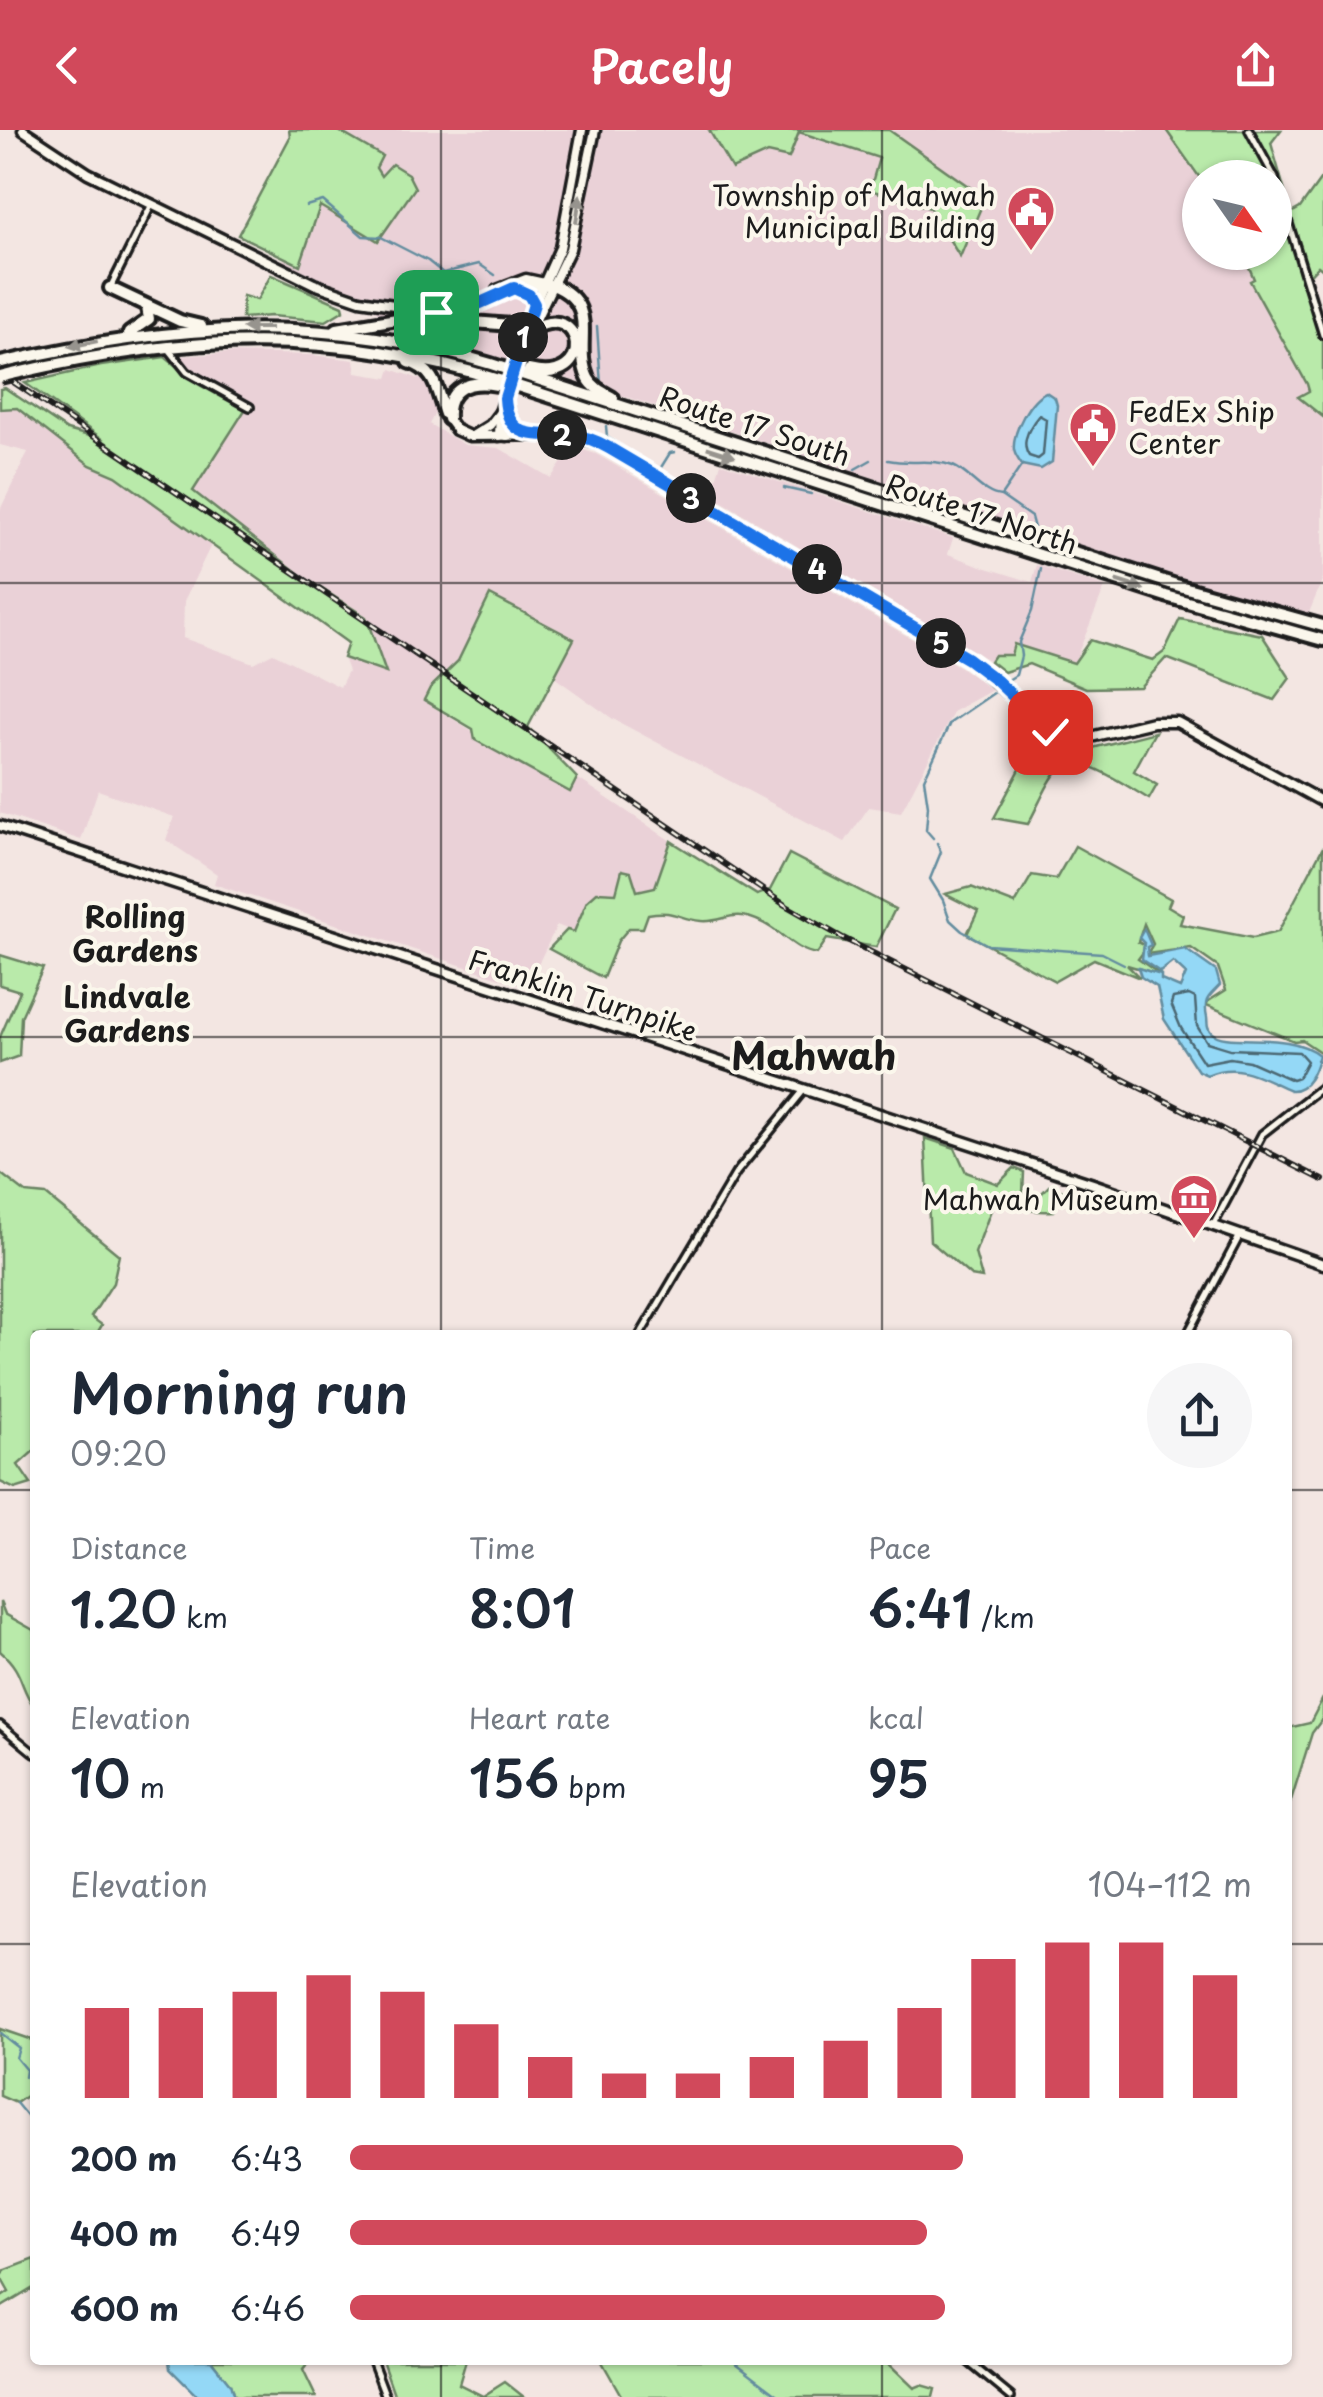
<!DOCTYPE html>
<meta charset="utf-8">
<style>
:root{--surface:#fff;--page:#f6f6f7;--text:#1f2937;--muted:#747a83;--accent:#d1495b}
body{margin:0;font-family:"Playpen Sans",sans-serif;background:var(--page);color:var(--text);height:100vh;display:flex;flex-direction:column;font-size:38px;white-space:nowrap}
*{box-sizing:border-box;margin:0}
p{font-size:32px;color:var(--muted)}
.icon{flex:none;width:55px;height:55px;fill:none;stroke:currentColor;stroke-width:2;stroke-linecap:round;stroke-linejoin:round}
.map{position:relative;flex:1;overflow:hidden}
.drawer{position:absolute;left:30px;top:1200px;width:1262px;height:1035px;display:flex;flex-direction:column;background:var(--surface);border-radius:10px;box-shadow:0 2px 8px #0004}
.drawer>*{flex:none}
.needle{width:65px;rotate:124deg}
.controls{position:absolute;left:1182px;top:30px;display:grid;gap:20px}
.controls a{display:grid;place-items:center;width:110px;height:110px;border-radius:50%;background:var(--surface);box-shadow:0 2px 8px #0004;font-size:50px}
.pin{position:absolute;display:grid;place-items:center;width:85px;height:85px;color:#fff;margin:-42px;border-radius:20px;box-shadow:0 5px 15px #0006}
.km{position:absolute;width:50px;height:50px;margin:-25px;border-radius:50%;background:#222;color:#fff;font-size:28px;line-height:50px;text-align:center}
.round{display:grid;place-items:center;flex:none;width:105px;height:105px;border-radius:52px;background:var(--page)}
.head{display:flex;align-items:center;justify-content:space-between;height:170px;padding:0 40px}
h1{font-size:55px;font-weight:600;line-height:75px}
.stats{display:grid;grid-template-columns:repeat(3,1fr);gap:15px;height:170px;padding:10px 40px}
.stats div{display:grid;align-content:center}
.stats b{font-size:50px;font-weight:600}
.stats small{font-size:28px;font-weight:400}
.stats p{font-size:28px}
.chart{height:280px;padding:20px 40px}
.chart p{display:flex;justify-content:space-between}
.chart svg{width:100%;height:180px;margin-top:10px;stroke:var(--accent);stroke-width:6}
ul{padding:0 40px;list-style:none;font-size:32px}
li{display:grid;grid-template-columns:160px 120px 1fr;align-items:center;height:75px}
li i{height:25px;border-radius:12px;background:var(--accent)}
header{display:flex;justify-content:space-between;align-items:center;height:130px;padding:0 40px;background:var(--accent);color:#fff;font-size:45px;font-weight:600}
.map>svg:first-child{display:block}
.built{fill:#ead1d7}
.green{fill:#b9eaaa;stroke:#6a8363;stroke-width:2.5}
.water{fill:#94d8f6;stroke:#648d9f;stroke-width:2.5}
.lines{fill:none;stroke-linecap:round;stroke-linejoin:round}
.shore{stroke:#4c6773;stroke-width:2.5}
.stream{stroke:#648d9f;stroke-width:2.5}
.minor-casing{stroke:#1c1c1c;stroke-width:12}
.major-casing{stroke:#1c1c1c;stroke-width:15}
.highway-casing{stroke:#1c1c1c;stroke-width:18}
.minor{stroke:#fbf7ec;stroke-width:5}
.major{stroke:#fbf7ec;stroke-width:8}
.highway{stroke:#fbf7ec;stroke-width:10}
.rail-casing{stroke:#1c1c1c;stroke-width:6}
.rail{stroke:#fbf7ec;stroke-width:2.5;stroke-dasharray:8;stroke-linecap:butt}
.major-bridge-casing{stroke:#1c1c1c;stroke-width:15;stroke-linecap:butt}
.highway-bridge-casing{stroke:#1c1c1c;stroke-width:18;stroke-linecap:butt}
.major-bridge{stroke:#fbf7ec;stroke-width:8}
.highway-bridge{stroke:#fbf7ec;stroke-width:10}
.oneway{fill:#97948e}
.route-casing{stroke:#fff;stroke-width:20}
.route{stroke:#1a73e8;stroke-width:12}
.grid{fill:none;stroke:#1c1c1c;stroke-width:2.5;stroke-opacity:0.55}
.labels{text-anchor:middle;dominant-baseline:central;stroke-width:8;stroke-linejoin:round;paint-order:stroke}
.poi-label{font-size:28px;fill:#1c1c1c;stroke:#fbf7ec;text-anchor:end}
.street-label{font-size:28px;fill:#1c1c1c;stroke:#fbf7ec}
.neighbourhood-label{font-size:30px;font-weight:bold;fill:#1c1c1c;stroke:#fbf7ec}
.district-label{font-size:38px;font-weight:bold;fill:#1c1c1c;stroke:#fbf7ec}
</style>
<header><svg class="icon" aria-label="back" viewBox="0 0 24 24"><path d="M15 5l-7 7 7 7"/></svg>Pacely<svg class="icon" aria-label="share" viewBox="0 0 24 24"><path d="M12 15V3M7 8l5-5 5 5M5 13v7h14v-7"/></svg></header>
<div class="map">
<svg width="1323" height="2267" viewBox="0 0 1323 2267">
<rect width="100%" height="100%" fill="#f3e6e2"/>
<filter id="ink" filterUnits="userSpaceOnUse"><feTurbulence type="fractalNoise" baseFrequency=".01" numOctaves="2"/><feDisplacementMap in="SourceGraphic" scale="20" xChannelSelector="R" yChannelSelector="G"/><feConvolveMatrix kernelMatrix="1 2 1 2 8 2 1 2 1" color-interpolation-filters="sRGB"/></filter>
<g filter="url(#ink)">
<!-- built -->
<g class="built">
<path d="M331,0H1184L1200,48V122L1246,123L1323,291V449L1308,485L1207,457L633,269L400,197L360,170L281,137Z"/>
<path d="M228,223L313,225L354,230L356,243L388,248L391,239L428,252L436,281L429,294L465,315L499,318L551,348L573,317L596,324L960,537L992,560L954,581L901,682L869,677L845,712L613,589L554,547L574,510L490,466L458,531L430,558L424,571L569,661L577,648L671,711L655,757L616,763L574,802L557,795L527,857L214,754L217,744L166,710L174,687L98,660L81,710L0,683V380L28,322L0,315V279L17,278L90,335L116,346L211,415L184,471L183,508L253,533L273,523L340,557L348,541L343,528L385,542L366,487L302,446L192,361L245,280L198,254L165,227Z"/>
<path d="M721,333L953,408L948,424L987,438L1032,452L1037,435L1105,457L1074,533L1014,515L1012,526L994,525L990,531L711,365Z"/>
</g>
<!-- green -->
<g class="green">
<path d="M289,0H337L382,26L376,38L381,46L392,34L408,44L415,58L378,111L320,76L300,135L238,105L290,7Z"/>
<path d="M709,0H889L985,68L960,127L930,78L870,60L879,28L799,2L789,28L767,23L732,39Z"/>
<path d="M1166,0H1281L1271,13L1291,83L1300,78L1323,46V140L1318,136L1302,153L1323,205V287L1298,267L1309,261L1307,254L1250,151L1254,149L1243,123L1275,122V48H1200Z"/>
<path d="M271,145L343,176L344,180L326,191L271,186L242,188L243,166L257,170Z"/>
<path d="M165,227L198,254L245,280L193,361L302,446L366,487L386,543L343,528L348,513L116,346L90,335L17,278L0,279V259L5,258L67,300L104,310L25,253L101,236Z"/>
<path d="M490,465L574,509L528,597L577,648L570,662L475,610L473,599L424,570L430,558L458,531Z"/>
<path d="M1180,489L1262,505L1290,548L1274,570L1166,528L1140,557L1086,558L1029,534L1004,542L990,531L994,525H1011L1014,514L1074,533L1090,510L1153,530L1164,522Z"/>
<path d="M1155,602L1134,641L1157,655L1149,669C1131,659 1079,621 1061,637C1047,651 1038,677 1028,694L994,688L1026,628L1049,641L1077,622Z"/>
<path d="M671,711L757,765L770,760L789,724L895,779L876,817L827,809L817,824C795,821 782,802 763,793C730,777 727,793 701,791C678,789 675,779 648,784L643,798H629L618,811L603,848L549,819L567,800L574,802L587,771L597,762L616,763L622,740L631,742L637,761L655,757Z"/>
<path d="M1075,716L1171,769L1168,776L1183,785L1180,794L1253,808L1278,802L1323,717V924L1302,910L1294,911L1204,874L1226,860L1218,837L1191,818L1147,824L1153,814L1144,794L1138,812L1147,817L1138,829L1161,845L1127,835L1140,848L1094,829L1055,851L967,804L978,781L945,764L971,757L1015,774L1032,745L1056,749Z"/>
<path d="M0,825L43,838L21,887L19,926L0,933V907L20,861L0,855Z"/>
<path d="M925,1008L955,1018L966,1042L998,1054L1014,1038L1024,1042L1023,1064L1038,1067L1049,1056L1065,1062L1054,1081C1030,1082 1015,1079 995,1069L975,1123L982,1148L971,1146L930,1111Z"/>
<path d="M0,1043L26,1063L46,1065L119,1125L113,1153L91,1187L102,1195L96,1205H35V1320L18,1335L31,1354L15,1359L0,1352Z"/>
<path d="M0,1472L5,1484L35,1501V1578C18,1555 25,1543 0,1521Z"/>
<path d="M1323,1568V1588L1312,1603L1288,1680V1598L1310,1593Z"/>
<path d="M0,1899L35,1911V1960L16,1973L0,1966Z"/>
<path d="M35,2129V2157L0,2178V2168L9,2162L0,2146L6,2140Z"/>
<path d="M211,2230H311L303,2240L316,2267H234L230,2254Z"/>
<path d="M382,2230H466L459,2254L483,2266L505,2252L524,2267H395Z"/>
<path d="M601,2230H885L914,2258L921,2255L935,2259L933,2267H622Z"/>
</g>
<!-- water -->
<g class="water">
<path d="M1046,262L1055,268L1057,275L1052,332L1041,339L1022,335C1019,331 1015,325 1014,320C1012,302 1030,268 1046,262Z"/>
<path d="M1144,799L1151,815L1147,817L1148,826L1185,819L1216,841L1220,855C1209,867 1203,868 1207,887C1208,894 1206,896 1211,902C1226,918 1287,899 1319,925C1315,940 1308,961 1290,960C1261,948 1239,931 1207,945L1198,941L1164,889L1157,857L1141,847L1138,838L1161,845V850L1180,858L1186,844L1173,832L1160,842L1142,830L1144,813L1139,808Z"/>
<path d="M169,2230H211L230,2254L234,2267H198L170,2239Z"/>
</g>
<g class="lines">
<!-- shore -->
<g class="shore">
<path d="M1039,285L1046,289L1043,325L1038,329L1029,326C1020,313 1030,296 1039,285Z"/>
<path d="M1189,865L1195,868L1197,896L1207,912L1230,919L1299,922L1307,931L1298,948L1292,950L1249,931L1230,928L1204,933L1181,898L1171,874L1173,868Z"/>
</g>
<!-- stream -->
<g class="stream">
<path d="M306,76L323,71L363,106L381,107L428,131L443,143L479,134L495,145"/>
<path d="M597,196L601,255"/>
<path d="M606,296L607,307L655,340L660,339L670,323L675,322"/>
<path d="M888,330C910,335 932,328 953,336C971,344 982,364 1001,366"/>
<path d="M1022,335L1001,366L1031,387L1034,398"/>
<path d="M855,339L871,330"/>
<path d="M784,358L811,364"/>
<path d="M1008,550L1016,545L1021,526L1019,512L1032,481L1041,439"/>
<path d="M933,708L926,700L928,676L924,649L950,593L998,560"/>
<path d="M937,713L941,722L930,749L943,770L950,790L962,801L988,815L1102,823L1124,834"/>
<path d="M1317,930L1323,932"/>
<path d="M0,1903L19,1918L16,1928L26,1940L25,1947"/>
<path d="M16,1973L35,1996"/>
<path d="M732,2230L781,2267"/>
</g>
<!-- minor casing -->
<g class="minor-casing">
<g id="minor">
<path d="M1249,0L1275,48"/>
<path d="M1275,49L1323,205"/>
<path d="M111,156L152,74"/>
<path d="M168,218L187,242L250,277"/>
<path d="M1214,1094L1262,1004L1323,956"/>
<path d="M640,1205L736,1043L804,960"/>
<path d="M1187,1205L1239,1107"/>
<path d="M0,1595L35,1624"/>
<path d="M372,2230L386,2267"/>
<path d="M966,2230L1011,2267"/>
</g>
</g>
<!-- major casing -->
<g class="major-casing">
<g id="major">
<path d="M23,0L88,43L314,154L360,170L442,182L471,178L514,158L553,155"/>
<path d="M497,160L526,149L549,154"/>
<path d="M523,216L570,119L595,0"/>
<path d="M519,226L525,196L560,118L582,0"/>
<path d="M505,275L507,306"/>
<path d="M448,289L456,300L469,306L569,305L604,315L968,529L1057,606L1082,609L1153,592H1177L1323,672"/>
<path d="M474,305L490,295L500,282"/>
<path d="M499,306L500,282L505,268"/>
<path d="M0,696L1093,1054L1323,1134"/>
</g>
</g>
<!-- highway casing -->
<g class="highway-casing">
<g id="highway">
<path d="M553,155C602,175 572,213 588,248C593,258 604,263 613,268"/>
<path d="M110,158L180,191L201,196"/>
<path d="M337,199L409,187L525,196"/>
<path d="M129,203L149,189L147,177"/>
<path d="M409,232C437,241 436,260 445,284"/>
<path d="M0,233C171,194 321,182 491,234L1176,455L1323,496"/>
<path d="M529,240C598,257 584,167 532,200"/>
<path d="M12,244C184,204 332,197 502,251L1166,466L1323,510"/>
<path d="M448,289C446,257 469,250 497,255"/>
</g>
</g>
<!-- minor -->
<use href="#minor" class="minor"/>
<!-- major -->
<use href="#major" class="major"/>
<!-- highway -->
<use href="#highway" class="highway"/>
<!-- rail casing -->
<g class="rail-casing">
<path id="rail" d="M0,243L785,775L843,808L1323,1050"/>
</g>
<!-- rail -->
<use href="#rail" class="rail"/>
<!-- major-bridge casing -->
<g class="major-bridge-casing">
<path id="major-bridge" d="M505,268L519,226"/>
</g>
<!-- highway-bridge casing -->
<g class="highway-bridge-casing">
<path id="highway-bridge" d="M0,247L12,244"/>
</g>
<!-- major-bridge -->
<use href="#major-bridge" class="major-bridge"/>
<!-- highway-bridge -->
<use href="#highway-bridge" class="highway-bridge"/>
</g>
<!-- one-way arrows -->
<defs><path id="oneway-solid" d="M-6-.8H1V-3.2L6.5 0L1 3.2V.8H-6Z" transform="scale(2.5)"/></defs>
<g class="oneway">
<use href="#oneway-solid" transform="translate(578 79) rotate(-82)"/>
<use href="#oneway-solid" transform="translate(257 198) rotate(-180)"/>
<use href="#oneway-solid" transform="translate(83 214) rotate(169)"/>
<use href="#oneway-solid" transform="translate(721 322) rotate(18)"/>
<use href="#oneway-solid" transform="translate(1130 455) rotate(18)"/>
</g>
</g>
<g class="lines" filter="url(#ink)">
<!-- route casing -->
<g class="route-casing">
<path id="route" d="M436,182L467,179L514,158L529,165L534,174L505,268C507,313 539,303 571,305C585,306 597,311 609,318L968,529L997,551L1050,602"/>
</g>
<!-- route -->
<use href="#route" class="route"/>
</g>
<!-- grid -->
<path class="grid" d="M441,0V1205M882,0V1205M0,453H1323M0,907H1323M0,1360H35M1288,1360H1323M0,1814H35M1288,1814H1323M441,2230V2267M882,2230V2267"/>
<!-- icons -->
<defs>
<g id="civic-pin" transform="scale(2.5)"><path d="M0 17L-7.5 6A9.5 9.5 0 1 1 7.5 6Z" fill="#d1495b" stroke="#fbf7ec"/><path d="M-.6-6.5H3V-4.5H.6V-3L4-1V1h2V6H-6V1h2V-1L-.6-3ZM-1.2 2.5V6h2.4V2.5Z" fill="#fff"/></g>
<g id="museum-pin" transform="scale(2.5)"><path d="M0 17L-7.5 6A9.5 9.5 0 1 1 7.5 6Z" fill="#d1495b" stroke="#fbf7ec"/><path d="M0-6L6-3V-2H-6V-3ZM-5-1h2V3h-2ZM-1-1h2V3h-2ZM3-1h2V3H3ZM-6 4H6V6H-6Z" fill="#fff"/></g>
</defs>
<g fill-rule="evenodd">
<use href="#civic-pin" x="1031" y="80"/>
<use href="#civic-pin" x="1093" y="296"/>
<use href="#museum-pin" x="1194" y="1068"/>
</g>
<g class="labels">
<!-- poi labels -->
<g class="poi-label">
<text x="996" y="64">Township of Mahwah<tspan x="996" dy="32">Municipal Building</tspan></text>
<text x="1128" y="280" text-anchor="start">FedEx Ship<tspan x="1128" dy="32">Center</tspan></text>
<text x="1159" y="1068">Mahwah Museum</text>
</g>
<!-- street labels -->
<g class="street-label">
<text transform="translate(755 295) rotate(18)">Route 17 South</text>
<text transform="translate(982 383) rotate(18)">Route 17 North</text>
<text transform="translate(583 864) rotate(18)">Franklin Turnpike</text>
</g>
<!-- neighbourhood labels -->
<g class="neighbourhood-label">
<text x="135" y="785">Rolling<tspan x="135" dy="34">Gardens</tspan></text>
<text x="127" y="865">Lindvale<tspan x="127" dy="34">Gardens</tspan></text>
</g>
<!-- district labels -->
<g class="district-label">
<text x="814" y="924">Mahwah</text>
</g>
</g>
</svg>
<div class="controls">
<a><svg class="needle" viewBox="-14 -14 28 28"><path d="M0-13l5 13h-10z" fill="#e53935"/><path d="M0 13l5-13h-10z" fill="#747a83"/></svg></a>
</div>
<div class="pin" style="left:436px;top:182px;background:#1e9e55"><svg class="icon" aria-label="arrive" viewBox="0 0 24 24"><path d="M6 21V4h12l-3 4 3 4H6"/></svg></div>
<div class="pin" style="left:1050px;top:602px;background:#d93025"><svg class="icon" aria-label="check" viewBox="0 0 24 24"><path d="M5 12l5 5 9-10"/></svg></div>
<b class="km" style="left:523px;top:207px">1</b>
<b class="km" style="left:562px;top:305px">2</b>
<b class="km" style="left:691px;top:368px">3</b>
<b class="km" style="left:817px;top:439px">4</b>
<b class="km" style="left:941px;top:513px">5</b>
<section class="drawer">
<div class="head"><div><h1>Morning run</h1><p>09:20</p></div><a class="round"><svg class="icon" aria-label="share" viewBox="0 0 24 24"><path d="M12 15V3M7 8l5-5 5 5M5 13v7h14v-7"/></svg></a></div>
<div class="stats">
<div><p>Distance</p><b>1.20<small> km</small></b></div>
<div><p>Time</p><b>8:01</b></div>
<div><p>Pace</p><b>6:41<small> /km</small></b></div>
</div>
<div class="stats">
<div><p>Elevation</p><b>10<small> m</small></b></div>
<div><p>Heart rate</p><b>156<small> bpm</small></b></div>
<div><p>kcal</p><b>95</b></div>
</div>
<div class="chart"><p><span>Elevation</span>104–112 m</p>
<svg viewBox="0 0 160 44" preserveAspectRatio="none"><path d="M5 44V22M15 44V22M25 44V18M35 44V14M45 44V18M55 44V26M65 44V34M75 44V38M85 44V38M95 44V34M105 44V30M115 44V22M125 44V10M135 44V6M145 44V6M155 44V14"/></svg>
</div>
<ul>
<li><b>200 m</b>6:43<i style="width:68%"></i></li>
<li><b>400 m</b>6:49<i style="width:64%"></i></li>
<li><b>600 m</b>6:46<i style="width:66%"></i></li>
</ul>
</section>
</div>
